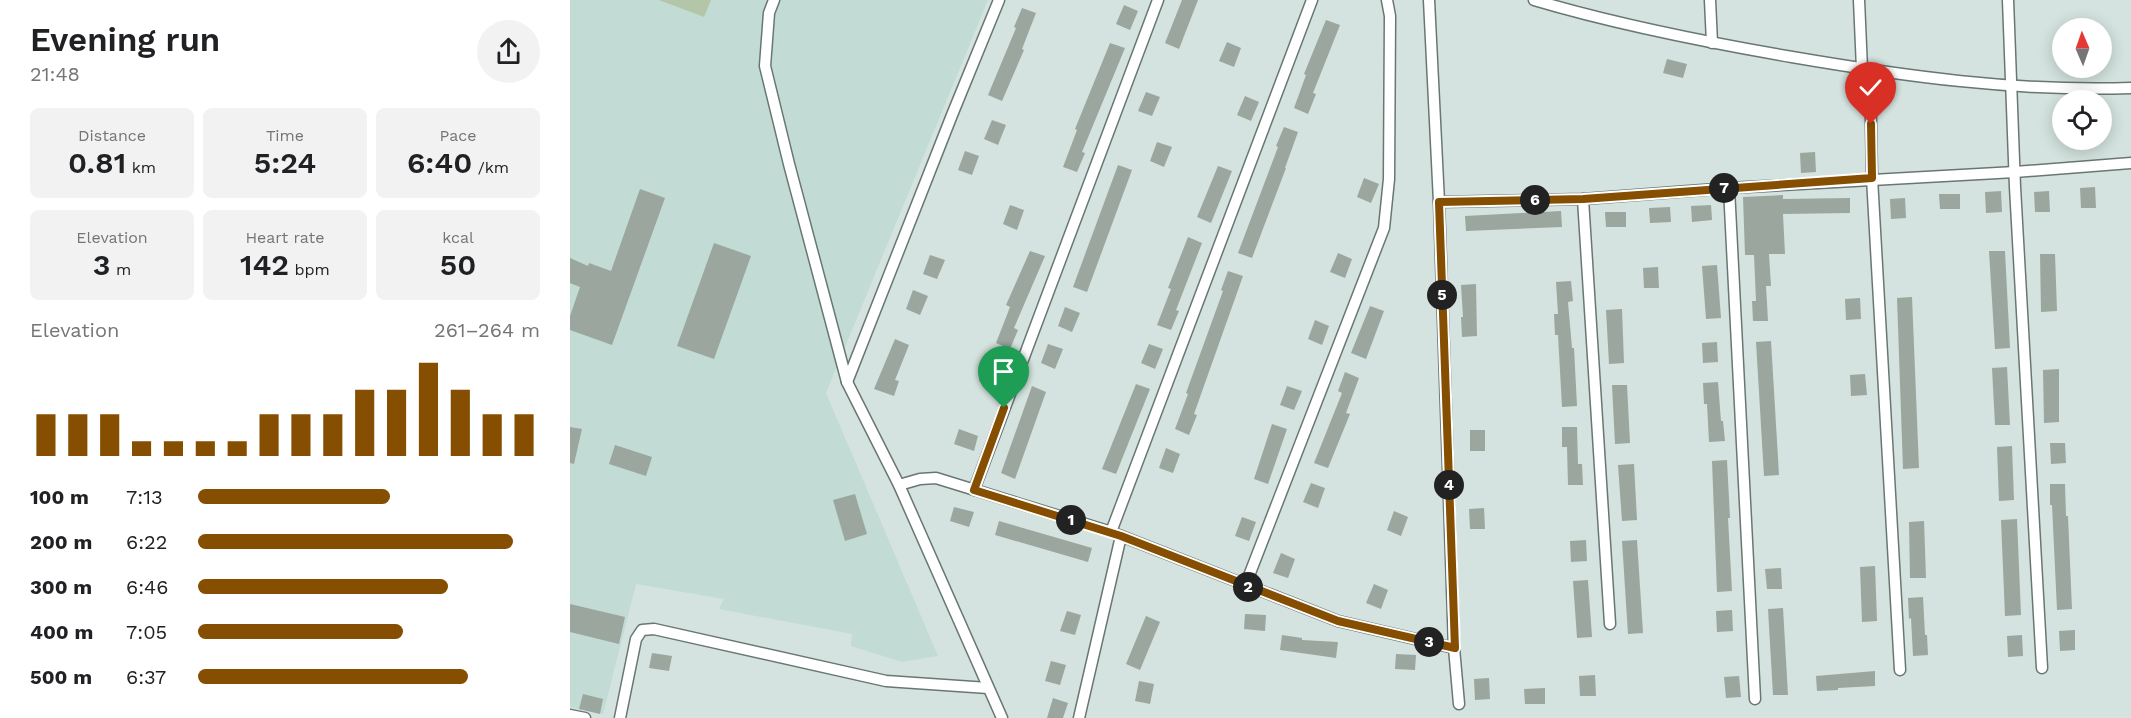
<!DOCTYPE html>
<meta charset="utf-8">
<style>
:root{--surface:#fff;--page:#f2f2f2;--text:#202124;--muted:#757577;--accent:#854e00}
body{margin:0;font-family:"Work Sans",sans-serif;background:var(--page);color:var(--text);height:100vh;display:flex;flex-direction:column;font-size:22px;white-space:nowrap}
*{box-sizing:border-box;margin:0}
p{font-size:20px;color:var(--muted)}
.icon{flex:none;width:33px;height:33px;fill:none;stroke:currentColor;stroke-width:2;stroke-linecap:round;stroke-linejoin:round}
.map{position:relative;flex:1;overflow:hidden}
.drawer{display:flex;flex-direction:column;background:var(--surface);width:570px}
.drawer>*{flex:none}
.needle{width:39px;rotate:358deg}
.fabs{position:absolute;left:1482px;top:18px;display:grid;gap:12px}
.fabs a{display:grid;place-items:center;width:60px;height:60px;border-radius:50%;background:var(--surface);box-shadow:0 3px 15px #0003;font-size:30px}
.pin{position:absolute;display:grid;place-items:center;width:51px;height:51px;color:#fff;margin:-62px -26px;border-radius:50% 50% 50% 0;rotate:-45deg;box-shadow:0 0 6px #0007}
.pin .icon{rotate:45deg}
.km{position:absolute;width:30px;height:30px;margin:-15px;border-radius:50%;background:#222;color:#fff;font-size:16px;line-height:30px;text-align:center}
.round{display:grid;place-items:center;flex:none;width:63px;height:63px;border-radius:32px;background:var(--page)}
.head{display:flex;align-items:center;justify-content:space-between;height:102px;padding:0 30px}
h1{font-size:33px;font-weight:600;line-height:45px}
.figures{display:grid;grid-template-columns:repeat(3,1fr);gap:9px;height:102px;padding:6px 30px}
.figures div{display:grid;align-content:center;border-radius:9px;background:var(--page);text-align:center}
.figures b{font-size:30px;font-weight:600}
.figures small{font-size:16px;font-weight:400}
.figures p{font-size:16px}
.chart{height:168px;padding:12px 30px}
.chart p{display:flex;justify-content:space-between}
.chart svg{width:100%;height:108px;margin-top:6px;stroke:var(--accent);stroke-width:6}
ul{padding:0 30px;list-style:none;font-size:20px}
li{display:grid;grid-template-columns:96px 72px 1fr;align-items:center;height:45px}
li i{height:15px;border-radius:8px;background:var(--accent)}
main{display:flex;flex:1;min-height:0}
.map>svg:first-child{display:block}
.built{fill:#c2dbd5}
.green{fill:#b4c6a8}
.building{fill:#9ba69e}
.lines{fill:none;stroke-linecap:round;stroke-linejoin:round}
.minor-casing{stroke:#697773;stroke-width:13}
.minor{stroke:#fff;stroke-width:10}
.route-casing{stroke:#fff;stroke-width:12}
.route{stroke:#854e00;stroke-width:8}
</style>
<main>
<section class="drawer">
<div class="head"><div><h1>Evening run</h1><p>21:48</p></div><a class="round"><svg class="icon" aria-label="share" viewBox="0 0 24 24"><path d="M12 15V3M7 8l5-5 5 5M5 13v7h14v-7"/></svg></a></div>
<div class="figures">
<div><p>Distance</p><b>0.81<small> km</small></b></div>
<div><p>Time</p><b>5:24</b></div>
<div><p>Pace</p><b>6:40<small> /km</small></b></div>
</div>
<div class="figures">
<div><p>Elevation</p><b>3<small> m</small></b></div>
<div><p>Heart rate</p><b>142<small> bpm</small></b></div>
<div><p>kcal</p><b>50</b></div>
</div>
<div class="chart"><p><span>Elevation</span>261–264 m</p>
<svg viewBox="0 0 160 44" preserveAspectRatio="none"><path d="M5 44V27M15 44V27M25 44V27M35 44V38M45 44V38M55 44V38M65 44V38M75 44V27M85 44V27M95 44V27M105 44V17M115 44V17M125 44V6M135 44V17M145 44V27M155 44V27"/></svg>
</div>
<ul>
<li><b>100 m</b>7:13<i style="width:56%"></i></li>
<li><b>200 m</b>6:22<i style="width:92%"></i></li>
<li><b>300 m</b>6:46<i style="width:73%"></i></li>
<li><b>400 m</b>7:05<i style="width:60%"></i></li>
<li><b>500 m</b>6:37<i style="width:79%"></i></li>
</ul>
</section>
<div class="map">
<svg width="1561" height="718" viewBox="0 0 1561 718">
<rect width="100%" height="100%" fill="#d4e3df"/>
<!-- built -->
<path class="built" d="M0,0H418L256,393L368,656L332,662L281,646L282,634L149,609L154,599L66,584L33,714L0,707Z"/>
<!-- green -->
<path class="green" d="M89,0H141L134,17Z"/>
<!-- building -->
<g class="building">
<path d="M612,0H628L609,49L595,43Z"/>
<path d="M554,5L568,11L560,30L546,24Z"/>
<path d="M452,8L466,13L452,49L454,50L432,101L418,95L446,28L444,27Z"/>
<path d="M756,20L770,25L743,93L746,94L738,114L724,108L736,75L734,74Z"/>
<path d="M657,42L671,48L664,67L649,61Z"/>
<path d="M540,43L555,48L512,152L515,153L507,172L493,167L507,130L505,129Z"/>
<path d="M1097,59L1117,64L1113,78L1093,73Z"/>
<path d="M576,92L590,97L582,116L568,111Z"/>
<path d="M675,96L689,102L681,121L667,115Z"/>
<path d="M422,120L436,125L428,145L414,139Z"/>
<path d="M714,127L728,132L715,168H716L682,258L668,253L708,147L706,146Z"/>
<path d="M587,142L602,147L594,167L580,161Z"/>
<path d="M395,151L409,156L402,175L388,170Z"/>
<path d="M1245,152L1246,172L1231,173L1230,153Z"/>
<path d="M548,165L562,170L517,292L503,287Z"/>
<path d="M648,166L662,171L641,223L627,217Z"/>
<path d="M794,178L809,184L801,203L787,197Z"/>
<path d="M1525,187L1526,208H1511L1510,188Z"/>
<path d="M70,189L95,198L42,345L0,330V316L10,287L0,283V258L18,266L19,263L41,271Z"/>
<path d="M1431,191L1432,212L1416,213L1415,192Z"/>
<path d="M1479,191L1480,212H1465L1464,192Z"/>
<path d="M1369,194H1390V209H1370Z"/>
<path d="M1213,195V199L1280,198V213L1213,214L1215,254H1199L1201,286H1196L1198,321H1183L1182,301H1186L1184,255H1175L1173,197Z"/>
<path d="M1335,198L1336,218L1321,219L1320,199Z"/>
<path d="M440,205L454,210L447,230L433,224Z"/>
<path d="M1141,205L1142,220L1122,222L1121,206Z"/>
<path d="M1100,207L1101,222L1080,223L1079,208Z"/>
<path d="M991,211L992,227L896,231L895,216Z"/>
<path d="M1035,212H1056V227H1036Z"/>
<path d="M618,237L632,243L606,310L609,311L601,330L587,325L601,289L598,288Z"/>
<path d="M144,243L181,256L144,359L107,346Z"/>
<path d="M460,251L475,256L444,328L448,330L440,349L426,343L440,307L436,305Z"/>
<path d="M1419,251H1435L1440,348L1425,349Z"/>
<path d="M768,253L782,259L775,278L760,272Z"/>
<path d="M1470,254H1485L1487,311L1471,312Z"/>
<path d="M360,255L375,260L367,279L353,274Z"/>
<path d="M1147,265L1151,318L1136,319L1132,266Z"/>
<path d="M1088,267L1089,288H1074L1073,268Z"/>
<path d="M658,271L673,276L624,414L627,415L619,435L605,429L618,394L616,393L653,291L651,290Z"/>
<path d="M1001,281L1003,301L998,302L1002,348H1004L1007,406L992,407L988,335H985L984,314H988L986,282Z"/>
<path d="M906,284L907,336L892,337L891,317H893L891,285Z"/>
<path d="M343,290L358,296L350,315L336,309Z"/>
<path d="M1342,297L1349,468L1333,469L1327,298Z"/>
<path d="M1290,298L1291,319L1276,320L1275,299Z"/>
<path d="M800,306L814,311L796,359L781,353Z"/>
<path d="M495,307L510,313L502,332L488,326Z"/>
<path d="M1052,309L1054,363L1039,364L1036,310Z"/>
<path d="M745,320L759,326L752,345L738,339Z"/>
<path d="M325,339L339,345L325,380L329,381L324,396L304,389Z"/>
<path d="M1201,341L1209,475L1194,476L1186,342Z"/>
<path d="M1147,342L1148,362L1133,363L1132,343Z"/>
<path d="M478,344L493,349L485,369L471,363Z"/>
<path d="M579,344L593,349L585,369L571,363Z"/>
<path d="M416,362L430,368L423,387L409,381Z"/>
<path d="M1437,367L1440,425H1425L1422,368Z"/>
<path d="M1489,369V422L1474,423L1473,370Z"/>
<path d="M775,372L789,378L776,413L780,414L758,468L744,463L772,393L768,391Z"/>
<path d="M1295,374L1297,395L1281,396L1280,375Z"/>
<path d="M1148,382L1151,421H1153L1155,441L1139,442L1137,404H1134L1133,383Z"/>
<path d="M566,384L580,389L546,474L532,469Z"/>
<path d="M1042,385H1057L1060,443L1045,444Z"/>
<path d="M462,386L476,392L445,479L431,473Z"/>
<path d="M717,386L732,391L724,410L710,405Z"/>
<path d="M702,424L717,429L698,484L684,479Z"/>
<path d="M0,427L12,429L4,464L0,463Z"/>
<path d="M992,427H1007L1008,464H1012L1013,485H998L997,447H992Z"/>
<path d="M389,429L408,436L404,451L384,444Z"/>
<rect x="900" y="430" width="15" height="21"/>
<path d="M1480,443H1495L1496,463L1481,464Z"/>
<path d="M45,445L82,457L76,476L39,464Z"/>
<path d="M1442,446L1444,500L1429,501L1427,447Z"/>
<path d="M596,448L610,454L603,473L589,468Z"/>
<path d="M1157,460L1160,518H1158L1162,591L1147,592L1142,461Z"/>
<path d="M1064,464L1067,520L1052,521L1048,465Z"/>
<path d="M741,483L755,488L748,508L733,502Z"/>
<path d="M1480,484H1495L1496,516H1498L1502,609L1487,610L1482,505H1480Z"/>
<path d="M285,494L297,534L275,541L263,500Z"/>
<path d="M384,507L404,512L399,527L380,521Z"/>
<path d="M914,508L915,529H900L899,509Z"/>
<path d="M824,511L838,517L831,536L817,530Z"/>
<path d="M672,517L686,522L679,541L665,536Z"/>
<path d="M1447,519L1451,615L1435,616L1431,520Z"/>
<path d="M429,521L522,548L518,562L425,535Z"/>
<path d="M1354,521L1356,578H1340L1339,522Z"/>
<path d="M1016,540L1017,561L1001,562L1000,541Z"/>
<path d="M1067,540L1073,633L1058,634L1052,541Z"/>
<path d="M711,553L725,559L718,578L703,573Z"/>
<path d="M1305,566L1307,621L1292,622L1290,567Z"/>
<path d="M1211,568L1212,589H1197L1195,569Z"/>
<path d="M1018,580L1022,637L1007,638L1003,581Z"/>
<path d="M804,584L818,590L811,609L796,603Z"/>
<path d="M1353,597L1355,635H1357L1358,655L1343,656L1341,618L1339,619L1338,598Z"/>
<path d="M0,604L55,617L49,644L0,632Z"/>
<path d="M1213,608L1218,695H1203L1198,609Z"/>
<path d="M1162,610L1163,631L1147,632L1146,611Z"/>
<path d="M497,611L511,615L505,635L490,631Z"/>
<path d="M675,614L696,615L695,631L674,629Z"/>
<path d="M576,616L590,622L570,670L556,664Z"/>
<path d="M1505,630V650L1490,651L1489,631Z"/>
<path d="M712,635L732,638V640L768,642L766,658L710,650Z"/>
<path d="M1452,635L1453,656L1438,657L1437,636Z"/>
<path d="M82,653L102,656L99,671L79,668Z"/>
<path d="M826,654L846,655L845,670L825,669Z"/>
<path d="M481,661L496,665L490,685L475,681Z"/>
<path d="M1305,671V686L1268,688V690L1247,691L1246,676Z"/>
<path d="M1025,675L1026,696H1010L1009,676Z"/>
<path d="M1169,676L1171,697L1156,698L1154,677Z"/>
<path d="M919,678L920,699L905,700L904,679Z"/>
<path d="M569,681L584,684L580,704L565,701Z"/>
<path d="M975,688V704H955L954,689Z"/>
<path d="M13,694L33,699L30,714L9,709Z"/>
<path d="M483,698L498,703L493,718H477Z"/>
</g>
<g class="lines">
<!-- minor casing -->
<g class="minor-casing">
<g id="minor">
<path d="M204,0L199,13L195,66L219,164L277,382L329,485L432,718"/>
<path d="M859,0L869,202L884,648L889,704"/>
<path d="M964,0C1048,25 1135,42 1222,57C1333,76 1448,92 1561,88"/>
<path d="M1140,0L1142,43"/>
<path d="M1289,0L1292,69"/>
<path d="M1438,0L1445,187L1472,668"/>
<path d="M1300,70L1302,178L1330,670"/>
<path d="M1159,188L1185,699"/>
<path d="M1013,199L1040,624"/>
<path d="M869,202L1013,199L1159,188L1445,172L1561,163"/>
<path d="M277,382L382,115L429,0"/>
<path d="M329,485L350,479L366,478L541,532L768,621L884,648"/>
<path d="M404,490L588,0"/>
<path d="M541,532L742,0"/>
<path d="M675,586L814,228L819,179L820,16L817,0"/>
<path d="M0,715L15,718"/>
<path d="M50,718L66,639L72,630L84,629L316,681L418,688"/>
<path d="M509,718L551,536"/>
</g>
</g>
<!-- minor -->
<use href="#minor" class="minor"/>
</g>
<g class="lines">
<!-- route casing -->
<g class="route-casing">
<path id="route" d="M434,408L404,490L551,536L768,621L885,648L869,202L1013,199L1302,178L1301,124"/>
</g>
<!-- route -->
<use href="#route" class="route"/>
</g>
</svg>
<div class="fabs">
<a><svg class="needle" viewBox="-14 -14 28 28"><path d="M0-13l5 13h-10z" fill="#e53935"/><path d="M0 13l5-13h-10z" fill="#757577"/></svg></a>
<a><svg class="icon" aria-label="locate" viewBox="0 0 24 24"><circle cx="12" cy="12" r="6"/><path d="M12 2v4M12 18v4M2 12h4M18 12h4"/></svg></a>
</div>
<div class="pin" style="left:434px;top:408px;background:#1e9e55"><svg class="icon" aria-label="arrive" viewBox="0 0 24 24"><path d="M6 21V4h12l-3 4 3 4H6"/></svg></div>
<div class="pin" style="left:1301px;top:124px;background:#d93025"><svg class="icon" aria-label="check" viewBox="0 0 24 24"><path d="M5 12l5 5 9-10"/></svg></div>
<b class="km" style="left:501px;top:520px">1</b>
<b class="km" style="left:678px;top:587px">2</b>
<b class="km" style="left:859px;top:642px">3</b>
<b class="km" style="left:879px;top:485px">4</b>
<b class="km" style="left:872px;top:295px">5</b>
<b class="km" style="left:965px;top:200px">6</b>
<b class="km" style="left:1154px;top:188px">7</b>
</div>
</main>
